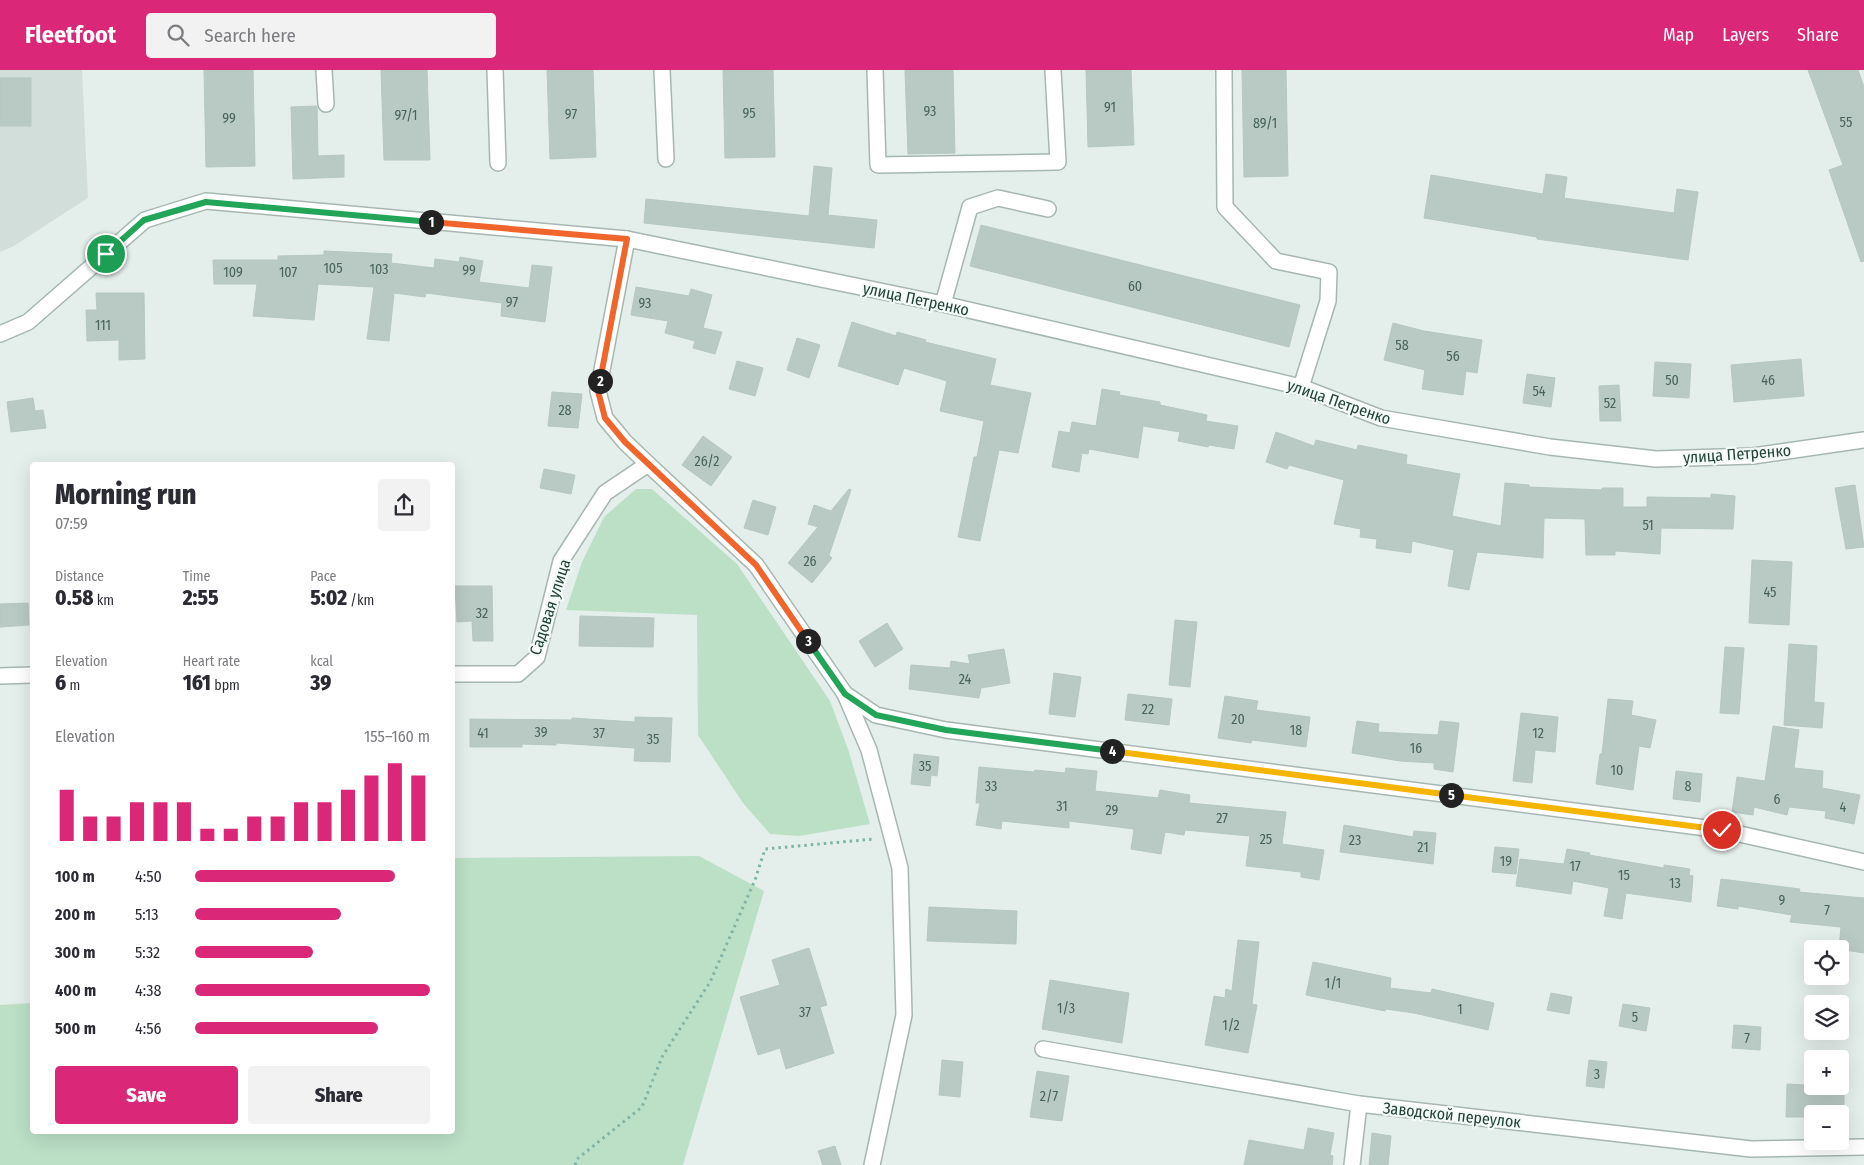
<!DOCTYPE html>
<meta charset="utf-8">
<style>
:root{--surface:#fff;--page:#f2f2f3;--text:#2b2b33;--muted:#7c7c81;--accent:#db2777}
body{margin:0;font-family:"Fira Sans Condensed",sans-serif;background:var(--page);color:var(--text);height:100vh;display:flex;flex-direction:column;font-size:19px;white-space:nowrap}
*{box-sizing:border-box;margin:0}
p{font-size:16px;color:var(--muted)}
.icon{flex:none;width:28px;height:28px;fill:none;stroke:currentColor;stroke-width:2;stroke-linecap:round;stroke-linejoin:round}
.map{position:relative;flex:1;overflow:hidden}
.sheet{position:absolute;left:30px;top:392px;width:425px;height:672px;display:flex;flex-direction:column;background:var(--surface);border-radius:5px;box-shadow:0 5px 20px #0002}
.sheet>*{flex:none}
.controls{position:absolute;left:1804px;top:870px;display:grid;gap:10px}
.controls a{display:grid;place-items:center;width:45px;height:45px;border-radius:5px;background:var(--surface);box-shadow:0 5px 20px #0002;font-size:25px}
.pin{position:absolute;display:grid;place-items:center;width:42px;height:42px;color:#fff;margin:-21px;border:2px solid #fff;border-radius:50%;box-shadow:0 1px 5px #0007}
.km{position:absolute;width:25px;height:25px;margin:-12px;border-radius:50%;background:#222;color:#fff;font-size:14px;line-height:25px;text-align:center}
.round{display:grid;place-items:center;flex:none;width:52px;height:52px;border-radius:5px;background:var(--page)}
.head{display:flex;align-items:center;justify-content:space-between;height:85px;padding:0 25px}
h1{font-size:28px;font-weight:800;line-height:38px}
.figures{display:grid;grid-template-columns:repeat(3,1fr);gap:8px;height:85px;padding:5px 25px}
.figures div{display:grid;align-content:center}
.figures b{font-size:21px;font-weight:800}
.figures small{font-size:14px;font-weight:400}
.figures p{font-size:14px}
.chart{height:140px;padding:10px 25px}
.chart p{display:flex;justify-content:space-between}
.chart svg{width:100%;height:90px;margin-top:5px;stroke:var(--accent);stroke-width:6}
.action{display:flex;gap:10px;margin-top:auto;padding:10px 25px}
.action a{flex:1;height:58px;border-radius:5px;background:var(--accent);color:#fff;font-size:20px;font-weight:800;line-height:58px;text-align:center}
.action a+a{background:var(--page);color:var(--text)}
ul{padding:0 25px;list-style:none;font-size:16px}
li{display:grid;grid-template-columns:80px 60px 1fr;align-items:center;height:38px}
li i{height:12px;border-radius:6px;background:var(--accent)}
header{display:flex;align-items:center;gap:30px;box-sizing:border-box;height:70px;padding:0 25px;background:var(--accent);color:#fff}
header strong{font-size:24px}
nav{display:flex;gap:28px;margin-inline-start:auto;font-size:18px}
.search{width:350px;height:45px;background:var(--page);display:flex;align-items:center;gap:12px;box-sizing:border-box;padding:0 18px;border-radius:5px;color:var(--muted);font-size:19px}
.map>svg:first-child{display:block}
.built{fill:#d2ded9}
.green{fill:#bbe0c6}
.building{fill:#b9c9c3;stroke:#b5c8c1}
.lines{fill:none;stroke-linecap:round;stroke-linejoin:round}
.minor-casing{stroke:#a6b7b1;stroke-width:18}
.path{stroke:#82b3a5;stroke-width:3;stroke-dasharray:2.5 4;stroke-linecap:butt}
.minor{stroke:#fff;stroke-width:15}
.split-1-casing{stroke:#fff;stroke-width:10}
.split-2-casing{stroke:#fff;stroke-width:10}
.split-3-casing{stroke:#fff;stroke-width:10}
.split-4-casing{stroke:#fff;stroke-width:10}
.split-5-casing{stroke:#fff;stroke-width:10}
.split-6-casing{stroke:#fff;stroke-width:10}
.split-1{stroke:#22a559;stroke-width:6}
.split-2{stroke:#f0652b;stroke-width:6}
.split-3{stroke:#f0652b;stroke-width:6}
.split-4{stroke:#22a559;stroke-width:6}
.split-5{stroke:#f5b400;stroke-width:6}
.split-6{stroke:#f5b400;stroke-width:6}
.labels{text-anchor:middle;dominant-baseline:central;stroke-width:4.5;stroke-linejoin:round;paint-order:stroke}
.number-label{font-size:14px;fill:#48635c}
.street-label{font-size:16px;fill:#224139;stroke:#f4faf7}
</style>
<header>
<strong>Fleetfoot</strong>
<div class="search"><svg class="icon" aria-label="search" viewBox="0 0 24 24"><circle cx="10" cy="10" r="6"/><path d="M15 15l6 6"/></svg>Search here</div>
<nav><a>Map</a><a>Layers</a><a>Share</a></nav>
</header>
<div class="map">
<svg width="1864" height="1095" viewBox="0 0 1864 1095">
<rect width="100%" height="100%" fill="#e4eeea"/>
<!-- built -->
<path class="built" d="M0,0H82L88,128L12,177L0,182Z"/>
<!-- green -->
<g class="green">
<path d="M636,419H652L737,494L830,631L849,682L870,754L799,766L770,764L743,733L698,665L697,545L566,540L582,492L604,447Z"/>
<path d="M699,786L764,821L683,1095H0V935L32,933V1062H452L453,788Z"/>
</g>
<!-- building -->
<g class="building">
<path d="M204,0H253L255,96L206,97Z"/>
<path d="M381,0H427L430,90H384Z"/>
<path d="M547,0H593L596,87L550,89Z"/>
<path d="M723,0H773L775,87L725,88Z"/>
<path d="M905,0H953L955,83L908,84Z"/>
<path d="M1086,0H1131L1134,75L1088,77Z"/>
<path d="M1242,0H1286L1288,106L1244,107Z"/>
<path d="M1808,0H1858L1864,17V191L1861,192L1829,100L1843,95Z"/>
<rect x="0" y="8" width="31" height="48"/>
<path d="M317,36L318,86L344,85V107L293,109L291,37Z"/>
<path d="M814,96L832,98L828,145L877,150L874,178L644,153L646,129L809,146Z"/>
<path d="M1546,104L1567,107L1564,128L1674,143L1677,119L1698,122L1688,190L1537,169V167L1424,148L1431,105L1543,124Z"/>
<path d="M981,155L1300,235L1289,277L970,196Z"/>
<path d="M324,181L392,184L391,193L434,198L435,189L459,192L460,187L483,191L479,212L529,218L532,195L552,197L545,252L501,246L502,233L426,223L425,227L394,223L389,271L367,269L374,217L318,214L314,250L253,246L257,214H214L213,190H278V186L324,185Z"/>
<path d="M636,217L689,226L691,219L712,225L703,258L722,262L715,284L693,278L695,271L665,263L668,251L631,245Z"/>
<path d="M96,223H144L145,289L119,290V270L87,271L86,240H97Z"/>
<path d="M852,252L896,266L897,262L926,270L925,272L996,289L990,315L1031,323L1018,383L999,380L980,471L958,467L974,387H977L984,351L940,341L947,311L904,298L898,315L838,296Z"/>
<path d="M1393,253L1424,261L1482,270L1477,303L1466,301L1463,325L1422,319L1425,300L1384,290Z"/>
<path d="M797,268L820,275L809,308L787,300Z"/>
<path d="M1801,289L1804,326L1734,332L1731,295Z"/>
<path d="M737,291L763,298L755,326L729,319Z"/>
<path d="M1655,292L1691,294L1689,328L1653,326Z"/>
<path d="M1527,304L1555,308L1551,337L1523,333Z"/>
<path d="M1619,315L1621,351H1600L1599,316Z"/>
<path d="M1102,319L1120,322L1119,325L1160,332V335L1207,345L1206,351L1238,356L1234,379L1209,375L1208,377L1178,371L1180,362L1143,356L1138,388L1089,379L1088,384L1082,383L1079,402L1052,397L1059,361L1070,363L1072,352L1096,356Z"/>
<path d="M552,322L582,324L578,358L548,356Z"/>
<path d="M33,328L35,341L43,340L46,358L11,362L7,332Z"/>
<path d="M1276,362L1314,376L1316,370L1357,380L1358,375L1407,385L1406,394L1460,404L1452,446L1501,456L1505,413L1529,415V417L1602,420V418H1623V437H1647V427L1711,428V424L1735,426L1733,459L1661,458L1660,484L1615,481V485H1586L1585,449L1544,448L1543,488L1477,482L1469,520L1448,516L1454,480L1412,471L1411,483L1376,478L1377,469L1360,467L1361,459L1334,454L1344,410L1289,395L1287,399L1266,392Z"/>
<path d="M703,366L732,387L711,416L682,395Z"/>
<path d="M544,399L575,405L571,424L540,418Z"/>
<path d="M1855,415L1864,477L1846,479L1835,418Z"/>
<path d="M849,419L851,420L829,485L832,488L812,513L788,493L818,457L808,454L814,435L831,441Z"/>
<path d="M753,430L776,437L768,465L744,458Z"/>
<path d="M1752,490L1792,492L1789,555L1749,553Z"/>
<path d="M455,516H492L493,571H473L472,551L457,552Z"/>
<path d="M28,533L29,555L0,557V534Z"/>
<path d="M580,546L654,548L653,577L579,576Z"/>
<path d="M1175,550L1197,552L1190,617L1169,615Z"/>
<path d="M887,553L903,579L875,597L859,571Z"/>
<path d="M1789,574L1817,576L1814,632L1824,633L1822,658L1784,655Z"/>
<path d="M1725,577L1744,578L1739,644L1720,643Z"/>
<path d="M1004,579L1010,613L981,618L979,628L909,619L911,595L950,598L951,591L970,594L968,585Z"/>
<path d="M1054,603L1081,607L1075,647L1049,644Z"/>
<path d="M1128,624L1172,629L1169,655L1125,650Z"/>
<path d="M1225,626L1258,631L1256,640L1310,647L1306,677L1252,670L1251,673L1218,668Z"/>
<path d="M1608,629L1633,631L1631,645L1656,650L1650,678L1639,676L1633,720L1596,714L1600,684H1602Z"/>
<path d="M1521,643L1558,647L1555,682L1535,680L1532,713L1513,711Z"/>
<path d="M635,647L672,648L670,692L634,691L635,678L556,673V675L522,674V677H470V649L572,650V648L635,652Z"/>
<path d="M1357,651L1379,654L1378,662L1438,665L1440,651L1459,653L1453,702L1434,699V693L1400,691L1352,683Z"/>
<path d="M1773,656L1799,660L1794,698L1823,701L1822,718L1860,725L1854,754L1825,748L1826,741L1789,737L1787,745L1754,737L1753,745L1732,742L1737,707L1765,711Z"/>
<path d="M914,684L939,687L937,706L931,705L930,716L911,714Z"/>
<path d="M979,697L1034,702L1035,700L1065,703L1066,698L1097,701L1095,721L1158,728L1160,720L1190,725L1189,733L1286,742L1282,774L1324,780L1319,810L1301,807V802L1246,796L1250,766L1185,760L1184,765L1165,762L1161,784L1131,779L1134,759L1069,751V758L1002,751L1001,759L976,755L980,733H976Z"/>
<path d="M1676,701L1702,704L1700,732L1673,729Z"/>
<path d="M1344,755L1413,767L1414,761L1436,763L1433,794L1340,782Z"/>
<path d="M1495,777L1519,779L1516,804L1492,802Z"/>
<path d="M1567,779L1590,783L1589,785L1664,798V795L1690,799L1689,805L1693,806L1691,832L1626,823L1622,849L1604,846L1609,818L1573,811L1571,824L1516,816L1520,789L1564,794Z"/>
<path d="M1721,809L1800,819L1799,822L1864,828V883L1839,879L1841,857L1790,852L1792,845L1738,836V839L1717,836Z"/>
<path d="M929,837L1017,841L1016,874L927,871Z"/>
<path d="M1238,870L1259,872L1252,934L1257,935L1248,983L1205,975L1214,926L1225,928L1226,919L1232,921Z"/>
<path d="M809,878L827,935L820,937L834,983L786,999L780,978L758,985L740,927L780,915L772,890Z"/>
<path d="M1313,892L1391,908L1390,918L1431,923L1432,919L1494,933L1488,960L1414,943L1386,939L1385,941L1306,925Z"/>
<path d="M1050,910L1129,923L1122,973L1042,959Z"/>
<path d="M1551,923L1572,927L1569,944L1547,940Z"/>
<path d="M1623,934L1650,938L1646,961L1619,956Z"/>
<path d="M1734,955L1761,957L1760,980L1732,978Z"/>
<path d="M942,990L963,992L960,1027L939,1025Z"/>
<path d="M1589,990L1607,992L1604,1018L1586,1016Z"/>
<path d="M1037,1001L1069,1006L1062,1051L1030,1047Z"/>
<path d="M1787,1014L1844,1017V1044L1811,1042V1047H1786Z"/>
<path d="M1308,1058L1334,1063L1330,1085L1333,1086L1332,1095H1244L1249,1070L1304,1080Z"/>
<path d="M1372,1063L1391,1066L1388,1095H1369Z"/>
<path d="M835,1076L841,1095H823L818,1081Z"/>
</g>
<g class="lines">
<!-- minor casing -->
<g class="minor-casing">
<g id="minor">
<path d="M324,0L326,34"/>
<path d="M495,0L498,93"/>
<path d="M662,0L666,89"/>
<path d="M875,0L878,95L1058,92L1053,0"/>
<path d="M1224,0L1225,137L1276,191L1329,202L1328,231L1301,317"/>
<path d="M627,169L598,321L605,348L625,372L648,394"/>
<path d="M943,234L970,137L998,128L1048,139"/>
<path d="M0,264L28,252L145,150L206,131L627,169L943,234L1301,317L1381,348L1550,377L1656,389L1753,386L1864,370"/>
<path d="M452,604H518L537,587L561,491L605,423L648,394L756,495L845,624L876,645L946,660L1722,760L1864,792"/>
<path d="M0,606L32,605"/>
<path d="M845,624L869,680L900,798L904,945L872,1095"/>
<path d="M1043,979L1359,1034L1751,1079L1864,1077"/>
<path d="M1352,1095L1359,1034"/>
</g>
</g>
<!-- path -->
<path class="path" d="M575,1095L577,1089L642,1037L662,987L710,912L755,810L765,779L874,769"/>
<!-- minor -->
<use href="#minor" class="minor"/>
</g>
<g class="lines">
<!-- split-1 casing -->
<g class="split-1-casing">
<path id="split-1" d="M106,184L144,150L206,132L431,152"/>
</g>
<!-- split-2 casing -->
<g class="split-2-casing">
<path id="split-2" d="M431,152L627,169L600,311"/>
</g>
<!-- split-3 casing -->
<g class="split-3-casing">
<path id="split-3" d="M600,311L598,321L605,348L625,372L756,495L808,571"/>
</g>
<!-- split-4 casing -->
<g class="split-4-casing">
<path id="split-4" d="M808,571L845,624L876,645L946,660L1112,681"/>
</g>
<!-- split-5 casing -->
<g class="split-5-casing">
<path id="split-5" d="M1112,681L1451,725"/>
</g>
<!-- split-6 casing -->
<g class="split-6-casing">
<path id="split-6" d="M1451,725L1722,760"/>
</g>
<!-- split-1 -->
<use href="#split-1" class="split-1"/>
<!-- split-2 -->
<use href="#split-2" class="split-2"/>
<!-- split-3 -->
<use href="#split-3" class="split-3"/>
<!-- split-4 -->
<use href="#split-4" class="split-4"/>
<!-- split-5 -->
<use href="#split-5" class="split-5"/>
<!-- split-6 -->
<use href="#split-6" class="split-6"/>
</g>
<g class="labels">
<!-- number labels -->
<g class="number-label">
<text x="1110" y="37">91</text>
<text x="930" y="41">93</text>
<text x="749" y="43">95</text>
<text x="571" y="44">97</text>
<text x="406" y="45">97/1</text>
<text x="229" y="48">99</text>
<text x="1846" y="52">55</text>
<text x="1265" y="53">89/1</text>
<text x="333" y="198">105</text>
<text x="379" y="199">103</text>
<text x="469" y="200">99</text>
<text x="233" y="202">109</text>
<text x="288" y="202">107</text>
<text x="1135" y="216">60</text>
<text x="512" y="232">97</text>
<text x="645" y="233">93</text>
<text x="103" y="255">111</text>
<text x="1402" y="275">58</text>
<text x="1453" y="286">56</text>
<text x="1672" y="310">50</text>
<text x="1768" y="310">46</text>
<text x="1539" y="321">54</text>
<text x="1610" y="333">52</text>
<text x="565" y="340">28</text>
<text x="707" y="391">26/2</text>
<text x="1648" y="455">51</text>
<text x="810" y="491">26</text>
<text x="1770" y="522">45</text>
<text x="482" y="543">32</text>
<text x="965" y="609">24</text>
<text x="1148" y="639">22</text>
<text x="1238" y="649">20</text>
<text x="1296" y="660">18</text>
<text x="541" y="662">39</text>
<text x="483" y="663">41</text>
<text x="599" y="663">37</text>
<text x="1538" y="663">12</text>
<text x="653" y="669">35</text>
<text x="1416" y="678">16</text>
<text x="925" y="696">35</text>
<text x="1617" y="700">10</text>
<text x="991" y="716">33</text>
<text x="1688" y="716">8</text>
<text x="1777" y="729">6</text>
<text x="1062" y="736">31</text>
<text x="1843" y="737">4</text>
<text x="1112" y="740">29</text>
<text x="1222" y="748">27</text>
<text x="1266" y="769">25</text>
<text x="1355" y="770">23</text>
<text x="1423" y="777">21</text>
<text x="1506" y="791">19</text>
<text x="1575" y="796">17</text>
<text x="1624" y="805">15</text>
<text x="1675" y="813">13</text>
<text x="1782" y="830">9</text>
<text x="1827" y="840">7</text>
<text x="1333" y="913">1/1</text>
<text x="1066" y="938">1/3</text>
<text x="1460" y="939">1</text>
<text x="805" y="942">37</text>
<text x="1635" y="947">5</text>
<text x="1231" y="955">1/2</text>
<text x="1747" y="968">7</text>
<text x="1597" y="1004">3</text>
<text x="1049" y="1026">2/7</text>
</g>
<!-- street labels -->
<g class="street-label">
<text transform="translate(916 229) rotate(12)">улица Петренко</text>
<text transform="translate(1339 332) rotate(19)">улица Петренко</text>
<text transform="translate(1737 384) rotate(-4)">улица Петренко</text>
<text transform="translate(550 537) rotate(-72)">Садовая улица</text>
<text transform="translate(1452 1045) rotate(6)">Заводской переулок</text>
</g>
</g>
</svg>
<div class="controls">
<a><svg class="icon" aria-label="locate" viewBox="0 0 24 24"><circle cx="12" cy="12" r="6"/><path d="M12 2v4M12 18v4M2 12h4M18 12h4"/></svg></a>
<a><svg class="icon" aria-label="layers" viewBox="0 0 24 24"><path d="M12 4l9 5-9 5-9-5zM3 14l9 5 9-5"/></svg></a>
<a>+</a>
<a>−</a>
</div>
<div class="pin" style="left:106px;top:184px;background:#1e9e55"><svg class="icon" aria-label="arrive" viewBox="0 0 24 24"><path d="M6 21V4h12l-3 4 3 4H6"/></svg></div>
<div class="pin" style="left:1722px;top:760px;background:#d93025"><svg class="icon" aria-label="check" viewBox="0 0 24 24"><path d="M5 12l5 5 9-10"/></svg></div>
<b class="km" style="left:431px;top:152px">1</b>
<b class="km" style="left:600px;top:311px">2</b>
<b class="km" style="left:808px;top:571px">3</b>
<b class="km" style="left:1112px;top:681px">4</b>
<b class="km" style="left:1451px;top:725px">5</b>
<section class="sheet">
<div class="head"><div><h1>Morning run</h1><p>07:59</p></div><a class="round"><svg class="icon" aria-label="share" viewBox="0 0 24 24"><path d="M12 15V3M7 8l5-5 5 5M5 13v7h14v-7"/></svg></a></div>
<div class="figures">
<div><p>Distance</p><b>0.58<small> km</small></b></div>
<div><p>Time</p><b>2:55</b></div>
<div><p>Pace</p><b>5:02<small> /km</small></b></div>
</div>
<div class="figures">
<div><p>Elevation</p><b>6<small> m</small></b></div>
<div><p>Heart rate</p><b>161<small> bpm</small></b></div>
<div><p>kcal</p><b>39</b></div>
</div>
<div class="chart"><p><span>Elevation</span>155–160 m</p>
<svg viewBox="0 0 160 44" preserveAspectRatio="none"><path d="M5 44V19M15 44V32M25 44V32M35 44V25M45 44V25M55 44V25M65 44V38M75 44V38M85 44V32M95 44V32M105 44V25M115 44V25M125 44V19M135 44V12M145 44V6M155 44V12"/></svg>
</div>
<ul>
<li><b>100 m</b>4:50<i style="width:85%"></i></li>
<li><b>200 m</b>5:13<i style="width:62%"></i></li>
<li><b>300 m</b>5:32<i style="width:50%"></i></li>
<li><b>400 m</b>4:38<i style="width:100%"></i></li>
<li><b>500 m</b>4:56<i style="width:78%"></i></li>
</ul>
<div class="action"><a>Save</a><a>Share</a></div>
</section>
</div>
